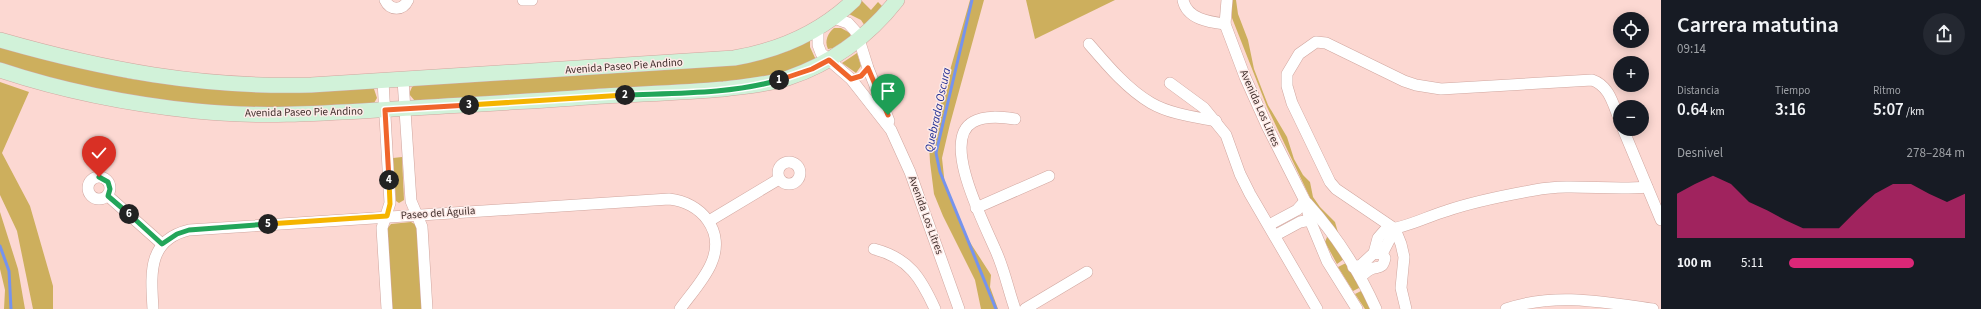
<!DOCTYPE html>
<html lang="es">
<meta charset="utf-8">
<style>
:root{--surface:#171b24;--page:#242831;--text:#f1f3f6;--muted:#9ea1a6;--accent:#db2777}
body{margin:0;font-family:"Source Sans 3",sans-serif;background:var(--page);color:var(--text);height:100vh;display:flex;flex-direction:column;font-size:15px;white-space:nowrap}
*{box-sizing:border-box;margin:0}
p{font-size:13px;color:var(--muted)}
.icon{flex:none;width:22px;height:22px;fill:none;stroke:currentColor;stroke-width:2;stroke-linecap:round;stroke-linejoin:round}
.map{position:relative;flex:1;overflow:hidden}
.details{display:flex;flex-direction:column;background:var(--surface);width:320px}
.details>*{flex:none}
.fabs{position:absolute;left:1613px;top:12px;display:grid;gap:8px}
.fabs a{display:grid;place-items:center;width:36px;height:36px;border-radius:50%;background:var(--surface);box-shadow:0 2px 10px #0003;font-size:20px}
.pin{position:absolute;display:grid;place-items:center;width:34px;height:34px;color:#fff;margin:-41px -17px;border-radius:50% 50% 50% 0;rotate:-45deg;box-shadow:0 0 4px #0007}
.pin .icon{rotate:45deg}
.km{position:absolute;width:20px;height:20px;margin:-10px;border-radius:50%;background:#222;color:#fff;font-size:11px;line-height:20px;text-align:center}
.round{display:grid;place-items:center;flex:none;width:42px;height:42px;border-radius:21px;background:var(--page)}
.headline{display:flex;align-items:center;justify-content:space-between;height:68px;padding:0 16px}
h1{font-size:22px;font-weight:600;line-height:30px}
.figures{display:grid;grid-template-columns:repeat(3,1fr);gap:6px;height:68px;padding:4px 16px}
.figures div{display:grid;align-content:center}
.figures b{font-size:17px;font-weight:600}
.figures small{font-size:11px;font-weight:400}
.figures p{font-size:11px}
.chart{height:112px;padding:8px 16px}
.chart p{display:flex;justify-content:space-between}
.chart svg{width:100%;height:72px;margin-top:4px;fill:var(--accent);opacity:.7}
ul{padding:0 16px;list-style:none;font-size:13px}
li{display:grid;grid-template-columns:64px 48px 1fr;align-items:center;height:30px}
li i{height:10px;border-radius:5px;background:var(--accent)}
main{display:flex;flex:1;min-height:0}
.map>svg:first-child{display:block}
.green{fill:#cdaf5d}
.lines{fill:none;stroke-linecap:round;stroke-linejoin:round}
.stream{stroke:#7693ed;stroke-width:3}
.minor-casing{stroke:#d0a69f;stroke-width:12}
.secondary-casing{stroke:#d0a69f;stroke-width:16}
.minor{stroke:#fff;stroke-width:11}
.secondary{stroke:#d1f2d9;stroke-width:15}
.split-1-casing{stroke:#fff;stroke-width:8}
.split-2-casing{stroke:#fff;stroke-width:8}
.split-3-casing{stroke:#fff;stroke-width:8}
.split-4-casing{stroke:#fff;stroke-width:8}
.split-5-casing{stroke:#fff;stroke-width:8}
.split-6-casing{stroke:#fff;stroke-width:8}
.split-7-casing{stroke:#fff;stroke-width:8}
.split-1{stroke:#f0652b;stroke-width:5}
.split-2{stroke:#22a559;stroke-width:5}
.split-3{stroke:#f5b400;stroke-width:5}
.split-4{stroke:#f0652b;stroke-width:5}
.split-5{stroke:#f5b400;stroke-width:5}
.split-6{stroke:#22a559;stroke-width:5}
.split-7{stroke:#22a559;stroke-width:5}
.labels{text-anchor:middle;dominant-baseline:central;stroke-width:3;stroke-linejoin:round;paint-order:stroke}
.street-label{font-size:11px;fill:#3e2d2a;stroke:#fdeae7}
.water-label{font-size:12px;font-style:italic;fill:#1f2d94;stroke:#fdeae7}
</style>
<main>
<div class="map">
<svg width="1661" height="309" viewBox="0 0 1661 309">
<rect width="100%" height="100%" fill="#fcd8d2"/>
<!-- green -->
<g class="green">
<path d="M970,0H984L950,124L942,158L945,186L964,233L991,275L990,287L998,309H981L975,280L943,216L934,194L930,162L929,144Z"/>
<path d="M1026,0H1115L1035,39Z"/>
<path d="M1231,0H1236L1238,14L1248,40L1254,69L1268,105L1287,137L1294,159L1303,175L1310,182L1313,197L1320,207L1335,222L1339,236L1314,206L1267,107L1232,18Z"/>
<path d="M862,1L871,10L878,2L883,7L865,26L861,20L849,14Z"/>
<path d="M834,28H841L850,33V37L833,48L828,49C824,41 828,33 834,28Z"/>
<path d="M810,40V47L816,60L786,72L742,81L415,101L409,94L412,87L417,84L750,62L788,51Z"/>
<path d="M0,45L78,67L131,79L171,83L370,87L374,89L377,98L374,103L309,109L203,105L157,100L77,85L0,64Z"/>
<path d="M857,53L861,66L856,73L842,63Z"/>
<path d="M0,82L29,92L2,153L30,206L53,286V309H33L17,231L0,195Z"/>
<path d="M402,157L404,200L399,203L396,201L393,158Z"/>
<path d="M0,212L18,269L25,309H4L5,290L0,269Z"/>
<path d="M411,222L418,226L423,309H392L386,230L391,224Z"/>
<path d="M1327,237H1330L1344,259L1337,264L1325,242Z"/>
<path d="M1346,263L1361,287L1353,291L1338,267Z"/>
<path d="M1363,290L1371,309H1365L1355,294Z"/>
</g>
<g class="lines">
<!-- stream -->
<g class="stream">
<path d="M972,0L936,153L940,172L996,309"/>
<path d="M0,246L9,271L11,309"/>
</g>
<!-- minor casing -->
<g class="minor-casing">
<g id="minor">
<path d="M385,0C390,11 403,11 408,0"/>
<path d="M523,0H532"/>
<path d="M1183,0C1187,19 1209,22 1225,24"/>
<path d="M1227,0L1225,24L1245,77L1267,126L1305,201L1310,220L1327,261L1357,309"/>
<path d="M834,18L848,23L857,33L868,68L889,121"/>
<path d="M818,29V45L821,53L851,79L891,130L910,172L959,309"/>
<path d="M1089,44C1107,65 1127,89 1151,103C1170,114 1195,117 1216,121"/>
<path d="M403,80L411,201L422,227L427,309"/>
<path d="M383,81L390,203L382,228L387,309"/>
<path d="M1170,83L1204,108L1226,135L1240,174L1250,194L1317,309"/>
<path d="M1623,129L1661,220"/>
<circle cx="789" cy="173" r="11"/>
<circle cx="99" cy="188" r="11"/>
<path d="M108,196L162,244"/>
<path d="M1307,203C1335,234 1359,271 1376,309"/>
<path d="M976,208L1049,176"/>
<path d="M709,221L779,179"/>
<path d="M1269,225L1297,210L1305,201"/>
<path d="M1276,235L1300,222L1310,220"/>
<path d="M874,249C909,258 921,278 935,309"/>
<path d="M1374,253L1378,238L1385,230C1406,228 1426,217 1446,211C1472,202 1507,195 1535,190C1572,183 1610,191 1647,187"/>
<path d="M1382,254L1395,229"/>
<path d="M1353,267L1361,265L1374,253L1382,254L1385,258C1383,269 1379,266 1371,269C1367,271 1363,275 1360,277"/>
<path d="M153,309C151,274 147,240 189,230L669,199C701,202 726,231 711,264C704,280 690,295 680,309"/>
<path d="M1015,309C1008,289 1004,268 995,249C985,225 940,140 973,122C985,115 1002,117 1015,119"/>
<path d="M1025,309L1087,272"/>
<path d="M1406,309L1401,288L1404,257L1401,244L1395,229L1336,189L1330,182L1292,103L1287,86V74L1299,54L1316,42L1326,43L1404,81L1416,85L1441,89L1592,80C1610,86 1613,105 1620,121"/>
<path d="M1506,309C1555,292 1603,302 1653,309"/>
</g>
</g>
<!-- secondary casing -->
<g class="secondary-casing">
<g id="secondary">
<path d="M0,40C105,70 201,88 311,85L734,58C780,50 820,33 854,0"/>
<path d="M0,70C63,91 130,104 196,111C262,118 327,113 393,109C458,105 523,102 589,97C634,94 679,93 724,89C746,86 767,85 788,78C832,63 868,37 897,0"/>
</g>
</g>
<!-- minor -->
<use href="#minor" class="minor"/>
<!-- secondary -->
<use href="#secondary" class="secondary"/>
</g>
<g class="lines">
<!-- split-1 casing -->
<g class="split-1-casing">
<path id="split-1" d="M779,80L812,69L829,60L851,79L861,76L868,68L888,115"/>
</g>
<!-- split-2 casing -->
<g class="split-2-casing">
<path id="split-2" d="M625,95C674,93 732,94 779,80"/>
</g>
<!-- split-3 casing -->
<g class="split-3-casing">
<path id="split-3" d="M469,105L625,95"/>
</g>
<!-- split-4 casing -->
<g class="split-4-casing">
<path id="split-4" d="M389,180L385,110L469,105"/>
</g>
<!-- split-5 casing -->
<g class="split-5-casing">
<path id="split-5" d="M268,224L387,216L390,204L389,180"/>
</g>
<!-- split-6 casing -->
<g class="split-6-casing">
<path id="split-6" d="M129,214L162,244L177,234L189,230L268,224"/>
</g>
<!-- split-7 casing -->
<g class="split-7-casing">
<path id="split-7" d="M99,177L108,182L110,189L108,196L129,214"/>
</g>
<!-- split-1 -->
<use href="#split-1" class="split-1"/>
<!-- split-2 -->
<use href="#split-2" class="split-2"/>
<!-- split-3 -->
<use href="#split-3" class="split-3"/>
<!-- split-4 -->
<use href="#split-4" class="split-4"/>
<!-- split-5 -->
<use href="#split-5" class="split-5"/>
<!-- split-6 -->
<use href="#split-6" class="split-6"/>
<!-- split-7 -->
<use href="#split-7" class="split-7"/>
</g>
<g class="labels">
<!-- street labels -->
<g class="street-label">
<text transform="translate(624 66) rotate(-4)">Avenida Paseo Pie Andino</text>
<text transform="translate(1260 108) rotate(66)">Avenida Los Litres</text>
<text transform="translate(304 112) rotate(-1)">Avenida Paseo Pie Andino</text>
<text transform="translate(438 213) rotate(-4)">Paseo del Águila</text>
<text transform="translate(926 215) rotate(70)">Avenida Los Litres</text>
</g>
<!-- water labels -->
<g class="water-label">
<text transform="translate(938 110) rotate(-78)">Quebrada Oscura</text>
</g>
</g>
</svg>
<div class="fabs">
<a><svg class="icon" aria-label="locate" viewBox="0 0 24 24"><circle cx="12" cy="12" r="6"/><path d="M12 2v4M12 18v4M2 12h4M18 12h4"/></svg></a>
<a>+</a>
<a>−</a>
</div>
<div class="pin" style="left:888px;top:115px;background:#1e9e55"><svg class="icon" aria-label="arrive" viewBox="0 0 24 24"><path d="M6 21V4h12l-3 4 3 4H6"/></svg></div>
<div class="pin" style="left:99px;top:177px;background:#d93025"><svg class="icon" aria-label="check" viewBox="0 0 24 24"><path d="M5 12l5 5 9-10"/></svg></div>
<b class="km" style="left:779px;top:80px">1</b>
<b class="km" style="left:625px;top:95px">2</b>
<b class="km" style="left:469px;top:105px">3</b>
<b class="km" style="left:389px;top:180px">4</b>
<b class="km" style="left:268px;top:224px">5</b>
<b class="km" style="left:129px;top:214px">6</b>
</div>
<section class="details">
<div class="headline"><div><h1>Carrera matutina</h1><p>09:14</p></div><a class="round"><svg class="icon" aria-label="share" viewBox="0 0 24 24"><path d="M12 15V3M7 8l5-5 5 5M5 13v7h14v-7"/></svg></a></div>
<div class="figures">
<div><p>Distancia</p><b>0.64<small> km</small></b></div>
<div><p>Tiempo</p><b>3:16</b></div>
<div><p>Ritmo</p><b>5:07<small> /km</small></b></div>
</div>
<div class="chart"><p><span>Desnivel</span>278–284 m</p>
<svg viewBox="0 0 160 44" preserveAspectRatio="none"><path d="M0 44V17L10 11L20 6L30 11L40 22L50 27L60 33L70 38L80 38L90 38L100 27L110 17L120 11L130 11L140 17L150 22L160 17V44z"/></svg>
</div>
<ul>
<li><b>100 m</b>5:11<i style="width:71%"></i></li>
</ul>
</section>
</main>
